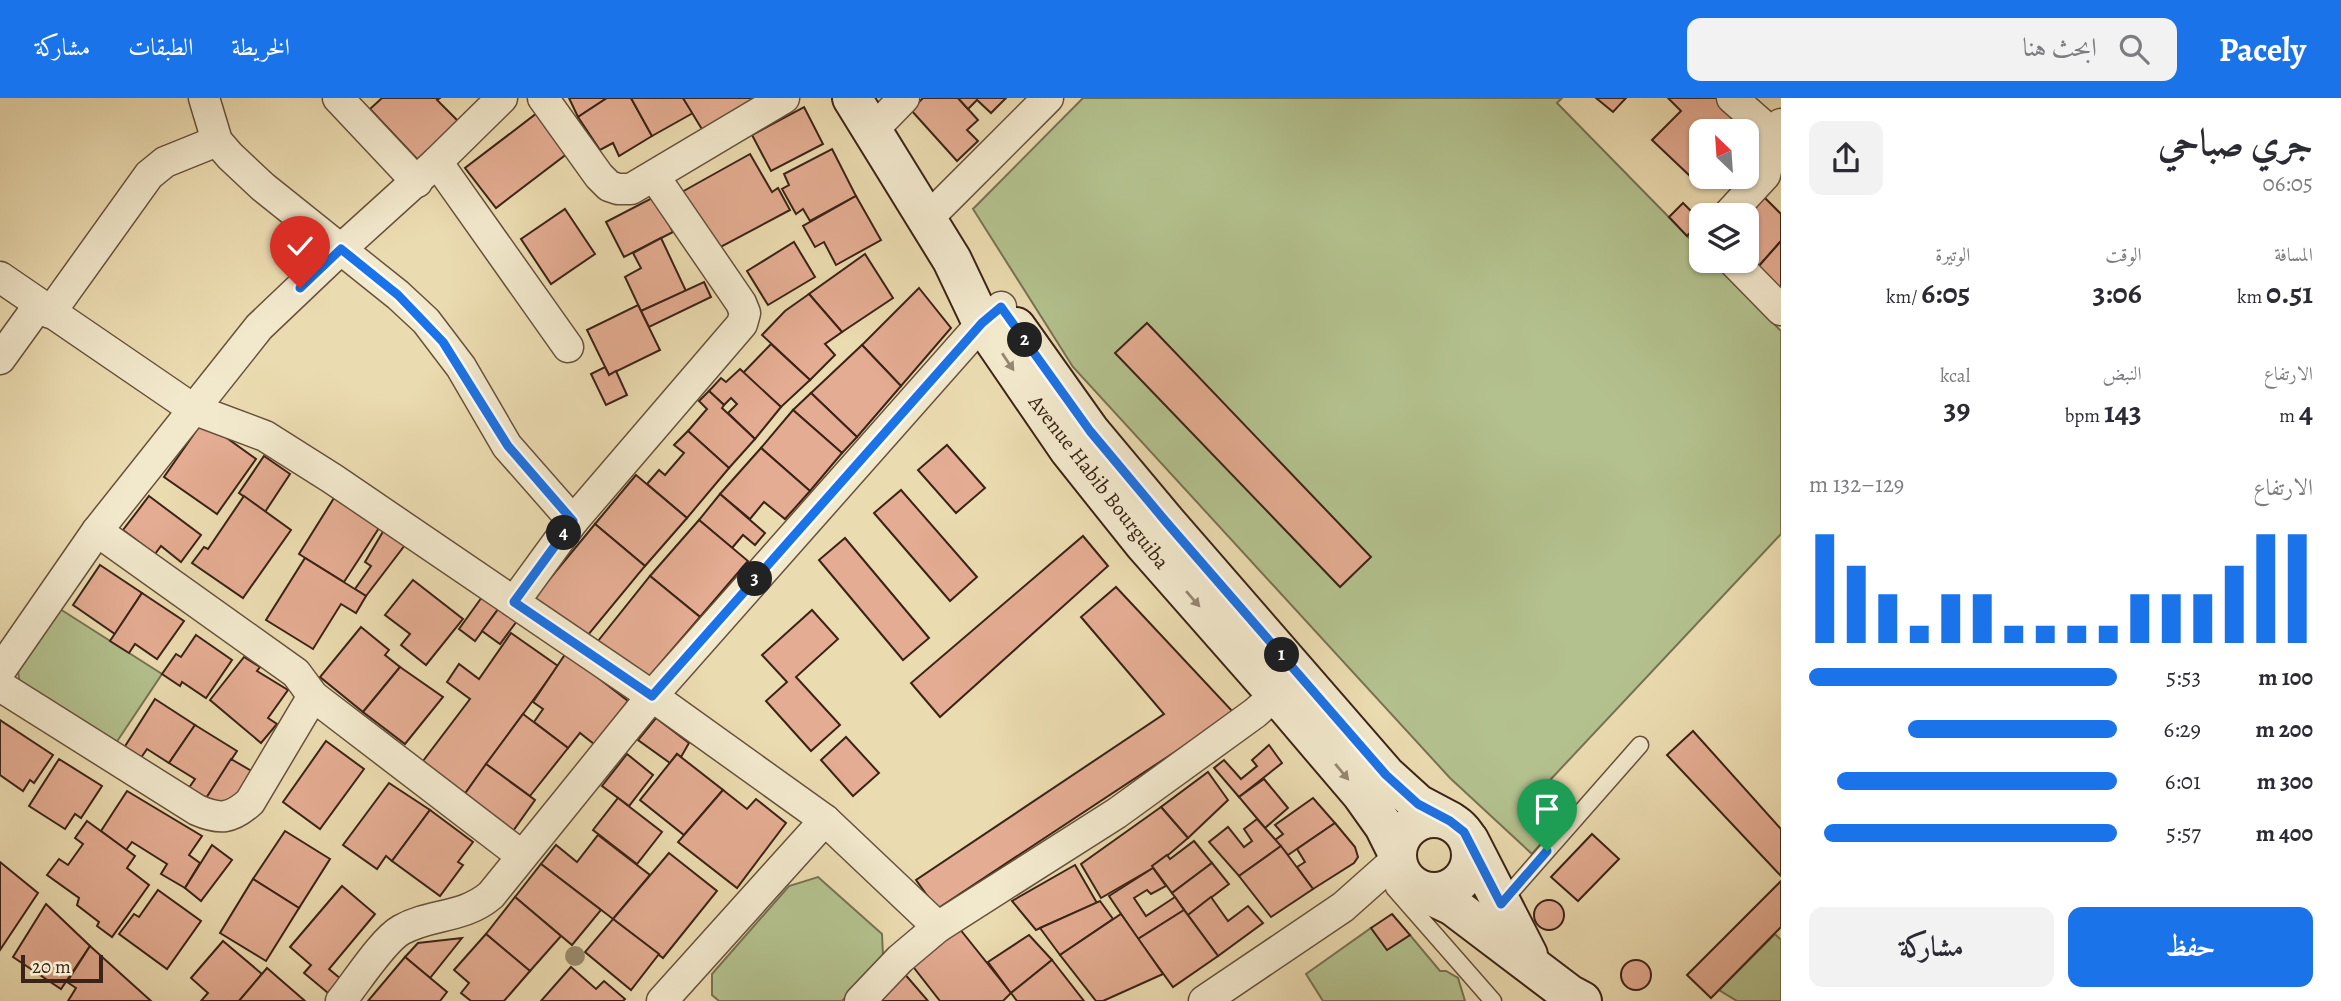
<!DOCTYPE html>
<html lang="ar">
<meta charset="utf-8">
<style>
:root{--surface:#fff;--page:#f2f2f3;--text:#2b2b33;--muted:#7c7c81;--accent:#1a73e8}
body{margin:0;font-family:Alegreya,Amiri,serif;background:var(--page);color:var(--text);direction:rtl;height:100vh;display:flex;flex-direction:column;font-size:26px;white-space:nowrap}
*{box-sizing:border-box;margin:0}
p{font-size:23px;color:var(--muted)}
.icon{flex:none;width:38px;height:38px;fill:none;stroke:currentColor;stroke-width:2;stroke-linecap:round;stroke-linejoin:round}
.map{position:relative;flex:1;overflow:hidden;direction:ltr}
.details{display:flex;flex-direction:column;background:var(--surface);width:560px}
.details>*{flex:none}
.needle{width:46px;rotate:335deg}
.buttons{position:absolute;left:1689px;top:21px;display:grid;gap:14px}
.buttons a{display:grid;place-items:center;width:70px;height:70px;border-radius:14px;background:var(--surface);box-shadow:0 2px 5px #0004;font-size:35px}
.scale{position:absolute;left:21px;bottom:18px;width:82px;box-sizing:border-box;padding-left:7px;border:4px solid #3b2316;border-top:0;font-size:19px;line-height:24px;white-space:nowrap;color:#3b2316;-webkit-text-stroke:5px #f2e8cc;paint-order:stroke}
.pin{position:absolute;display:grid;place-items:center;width:60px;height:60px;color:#fff;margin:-72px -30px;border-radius:50% 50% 50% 0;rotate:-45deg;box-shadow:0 0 7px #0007}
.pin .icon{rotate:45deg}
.km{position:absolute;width:35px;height:35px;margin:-18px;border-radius:50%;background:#222;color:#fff;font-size:19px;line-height:35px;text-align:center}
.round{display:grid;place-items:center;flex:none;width:74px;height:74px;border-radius:14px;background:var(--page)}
.overview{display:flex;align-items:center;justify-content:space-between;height:119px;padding:0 28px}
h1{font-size:38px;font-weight:600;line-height:52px}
.metrics{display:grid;grid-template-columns:repeat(3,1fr);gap:10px;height:119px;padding:7px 28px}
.metrics div{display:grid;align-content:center}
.metrics b{font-size:30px;font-weight:600}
.metrics small{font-size:19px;font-weight:400}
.metrics p{font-size:19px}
.chart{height:196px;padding:14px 28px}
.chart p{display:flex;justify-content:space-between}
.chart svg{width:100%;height:126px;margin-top:7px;stroke:var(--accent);stroke-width:6}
.cta{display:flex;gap:14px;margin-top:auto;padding:14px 28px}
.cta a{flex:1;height:80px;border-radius:14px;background:var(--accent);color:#fff;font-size:28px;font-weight:600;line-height:80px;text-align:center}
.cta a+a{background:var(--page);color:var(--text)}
ul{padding:0 28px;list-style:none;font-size:23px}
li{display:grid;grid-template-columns:112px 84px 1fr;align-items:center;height:52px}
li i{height:18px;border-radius:9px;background:var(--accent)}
header{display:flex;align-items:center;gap:42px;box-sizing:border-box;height:98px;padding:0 35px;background:var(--accent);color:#fff}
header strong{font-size:33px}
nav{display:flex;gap:38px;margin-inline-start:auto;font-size:24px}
.search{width:490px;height:63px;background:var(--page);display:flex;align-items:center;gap:18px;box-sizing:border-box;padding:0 24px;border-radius:14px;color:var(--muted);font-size:26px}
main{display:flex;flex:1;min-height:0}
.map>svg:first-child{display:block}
.green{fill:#b3c18e;stroke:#777252;stroke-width:2}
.building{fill:#e4ac92;stroke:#3b2316;stroke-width:2}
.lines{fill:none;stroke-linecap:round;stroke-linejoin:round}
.lane-casing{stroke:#67513c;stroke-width:19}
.street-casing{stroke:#67513c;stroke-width:33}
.secondary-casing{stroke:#3b2316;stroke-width:42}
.lane{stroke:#f2e8cc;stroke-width:16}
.street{stroke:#f2e8cc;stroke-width:30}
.secondary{stroke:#f2e8cc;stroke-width:38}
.tree{fill:#9b8b6c}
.oneway{fill:#968671}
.route-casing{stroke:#fff;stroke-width:14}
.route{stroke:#1a73e8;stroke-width:9}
.labels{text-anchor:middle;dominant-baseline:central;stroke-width:7;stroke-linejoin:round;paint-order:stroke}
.street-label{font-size:21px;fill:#3b2316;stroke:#f2e8cc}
</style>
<header>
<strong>Pacely</strong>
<div class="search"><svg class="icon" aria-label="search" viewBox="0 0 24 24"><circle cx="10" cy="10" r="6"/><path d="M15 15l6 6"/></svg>ابحث هنا</div>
<nav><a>الخريطة</a><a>الطبقات</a><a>مشاركة</a></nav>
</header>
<main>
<section class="details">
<div class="overview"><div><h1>جري صباحي</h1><p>06:05</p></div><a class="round"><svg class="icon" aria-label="share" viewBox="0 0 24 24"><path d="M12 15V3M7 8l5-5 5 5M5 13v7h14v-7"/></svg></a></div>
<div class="metrics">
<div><p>المسافة</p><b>0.51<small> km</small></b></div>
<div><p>الوقت</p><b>3:06</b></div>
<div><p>الوتيرة</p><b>6:05<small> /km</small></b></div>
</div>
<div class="metrics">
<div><p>الارتفاع</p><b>4<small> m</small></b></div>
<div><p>النبض</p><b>143<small> bpm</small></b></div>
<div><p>kcal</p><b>39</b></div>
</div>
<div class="chart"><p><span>الارتفاع</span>129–132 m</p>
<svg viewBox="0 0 160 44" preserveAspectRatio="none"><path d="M5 44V6M15 44V17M25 44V27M35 44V38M45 44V27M55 44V27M65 44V38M75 44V38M85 44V38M95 44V38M105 44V27M115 44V27M125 44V27M135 44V17M145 44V6M155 44V6"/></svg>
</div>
<ul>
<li><b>100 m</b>5:53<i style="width:100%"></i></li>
<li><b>200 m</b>6:29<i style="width:68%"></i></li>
<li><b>300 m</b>6:01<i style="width:91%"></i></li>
<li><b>400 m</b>5:57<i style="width:95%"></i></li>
</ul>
<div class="cta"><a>حفظ</a><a>مشاركة</a></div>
</section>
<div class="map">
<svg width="1781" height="903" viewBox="0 0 1781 903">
<rect width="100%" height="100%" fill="#ebdbb0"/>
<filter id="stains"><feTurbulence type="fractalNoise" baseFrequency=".00286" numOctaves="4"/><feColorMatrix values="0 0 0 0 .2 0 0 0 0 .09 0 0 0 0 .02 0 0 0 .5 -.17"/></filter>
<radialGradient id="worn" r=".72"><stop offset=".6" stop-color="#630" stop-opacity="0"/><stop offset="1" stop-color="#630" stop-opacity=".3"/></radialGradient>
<!-- green -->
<g class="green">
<path d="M1083,0H1562L1557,5L1701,152V163H1712L1781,233V436L1536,697L1562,721L1532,756L1450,680L1073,269L973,111Z"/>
<path d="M60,511L162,576L114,648L20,588L18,572Z"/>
<path d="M818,779L882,836L883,858L842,903H719L712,897V876L789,788Z"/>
<path d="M1371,830L1387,852L1410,837L1440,873H1446L1458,880L1465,903H1323L1306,876Z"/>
<path d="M1775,836L1781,842V903H1737L1719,892Z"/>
</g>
<!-- building -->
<g class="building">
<path d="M382,0H440L437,2L459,24L418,62L370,11Z"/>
<path d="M569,0H607L578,19Z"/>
<path d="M607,0H631L652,38L619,58L613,45L600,52L578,19Z"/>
<path d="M631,0H683L693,15L652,38Z"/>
<path d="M683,0H759L703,33Z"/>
<path d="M923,0H958L978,22L967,32L978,43L957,63L911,12Z"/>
<path d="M958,0H1006L991,15L977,2L968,11Z"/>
<path d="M1596,0H1626L1613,14Z"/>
<path d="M1668,0H1720L1744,22L1733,33H1701V66L1690,78L1652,42L1681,13Z"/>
<path d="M804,9L823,46L771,73L752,37Z"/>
<path d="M537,15L568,55L496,110L465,70Z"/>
<path d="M1744,22L1755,32L1753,44L1746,52V33H1733Z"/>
<path d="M832,51L856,98L810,123L803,111L796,116L782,91L789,87L784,76Z"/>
<path d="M750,56L772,94L778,90L790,112L715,152L680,95Z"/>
<path d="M856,98L881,142L836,167L824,144L815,149L803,128Z"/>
<path d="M654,99L673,134L624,159L606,124Z"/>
<path d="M1764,99L1781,116V143L1758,169L1746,157V117Z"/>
<path d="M1683,105L1701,123L1687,138L1669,119Z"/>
<path d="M565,111L595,156L551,186L521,141Z"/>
<path d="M661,140L686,193L641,213L625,179L641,170L633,155Z"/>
<path d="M1781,143V192L1758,169Z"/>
<path d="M794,144L815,179L768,207L747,173Z"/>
<path d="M865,156L893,200L842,234L809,196Z"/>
<path d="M704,184L711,199L649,229L641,213Z"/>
<path d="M919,190L951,230L901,288L862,247Z"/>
<path d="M809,196L842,234L825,246L835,257L810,282L762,237L785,213Z"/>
<path d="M638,207L660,252L609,277L587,232Z"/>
<path d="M1147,225L1371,459L1340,489L1115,255Z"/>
<path d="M771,246L810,282L781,309L743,275Z"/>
<path d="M862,247L901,288L857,339L811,295Z"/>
<path d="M605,269L609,277L616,273L627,297L606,307L591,276Z"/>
<path d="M740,271L781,309L755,341L728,315L737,306L731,300L724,307L709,293L721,280L726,284Z"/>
<path d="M709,293L724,307L722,310L755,341L729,370L688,333L707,311L699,303Z"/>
<path d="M811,295L857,339L842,355L793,312Z"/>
<path d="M793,312L842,355L810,393L761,350Z"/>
<path d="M203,323L256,361L217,416L164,379Z"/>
<path d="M688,333L729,370L687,420L647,386L659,372L665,377L684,355L674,347Z"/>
<path d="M947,347L985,390L956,415L918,372Z"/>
<path d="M761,350L810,393L785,421L764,404L750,421L720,396Z"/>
<path d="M264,358L290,376L265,414L239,395Z"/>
<path d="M636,377L687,420L645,468L595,426Z"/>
<path d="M901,392L977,479L950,503L874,415Z"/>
<path d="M720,396L765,435L755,447L743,437L732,450L699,422Z"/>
<path d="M149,398L201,437L181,464L161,448L155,456L123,432Z"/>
<path d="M244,398L291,432L243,500L192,465L204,449L208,451Z"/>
<path d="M334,400L379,430L344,484L299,456Z"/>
<path d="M699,422L748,463L700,519L650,478Z"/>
<path d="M595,426L645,468L588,537L533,501Z"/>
<path d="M384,432L405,447L366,498L355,491L371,468L365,464Z"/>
<path d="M1083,438L1108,468L940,619L911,585Z"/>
<path d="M845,440L929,540L903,562L819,462Z"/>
<path d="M305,460L366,498L356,515L341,506L313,551L266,522Z"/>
<path d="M100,467L142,495L115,536L73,507Z"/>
<path d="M650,478L700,519L646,582L598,543Z"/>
<path d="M413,482L463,521L426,567L401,547L410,536L385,517Z"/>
<path d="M1116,489L1234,615L937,811L916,782L1164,616L1081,519Z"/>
<path d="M142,495L184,523L157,561L135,546L129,555L110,543Z"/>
<path d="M482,499L499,510L475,543L459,531Z"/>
<path d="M499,510L517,523L500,546L482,533Z"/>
<path d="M812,512L838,541L796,579L840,627L811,653L766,603L787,584L762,557Z"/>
<path d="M361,529L389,552L385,557L400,569L363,614L320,579Z"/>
<path d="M511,535L558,568L464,697L423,663L470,601L447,584L459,566L479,581Z"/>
<path d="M196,537L232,562L206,600L182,584L180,588L162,576L176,556L181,559Z"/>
<path d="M566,555L628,603L594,646L580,635L568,650L534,624L543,611L533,604Z"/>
<path d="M244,559L260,569L257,573L288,592L268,620L277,626L261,645L210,602Z"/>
<path d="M400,569L443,599L405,646L363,614Z"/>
<path d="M155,601L195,627L169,665L147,651L138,664L122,653Z"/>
<path d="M523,616L568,650L530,698L486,666Z"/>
<path d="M656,620L689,645L681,659L677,656L670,665L638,642Z"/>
<path d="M0,622L53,657L34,685L30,682L23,693L0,677Z"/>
<path d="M195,627L237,653L203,705L186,694L195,681L169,665Z"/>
<path d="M1693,633L1781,731V778L1667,657Z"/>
<path d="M846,639L879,675L853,698L821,662Z"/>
<path d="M326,643L364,671L320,731L283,704Z"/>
<path d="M1269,647L1282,665L1239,699L1214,670L1224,662L1241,681L1257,668L1252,662Z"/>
<path d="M627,656L653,677L629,708L602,688Z"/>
<path d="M677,656L723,692L684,737L640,702Z"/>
<path d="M59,661L102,688L81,720L75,716L65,731L29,708Z"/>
<path d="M231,661L255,675L232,712L203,705Z"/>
<path d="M486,666L535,702L513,733L464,697Z"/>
<path d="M1208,674L1228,702L1188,740L1161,709Z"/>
<path d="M1264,681L1288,710L1265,730L1239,699Z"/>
<path d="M389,685L430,712L392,763L386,758L377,771L343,747Z"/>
<path d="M723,692L747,711L756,701L786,725L737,790L678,744Z"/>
<path d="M127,693L202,738L189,757L200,765L185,790L161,776L167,766L132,744L126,752L101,733Z"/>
<path d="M618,700L662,734L637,766L593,732Z"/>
<path d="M1313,700L1335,725L1288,757L1275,742L1283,736L1275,727Z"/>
<path d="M1161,709L1188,740L1153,770L1101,800L1081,766Z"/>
<path d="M430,712L473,744L458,764L463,767L440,798L392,763Z"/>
<path d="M1257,721L1281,748L1239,778L1209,744L1228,729L1244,749L1252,743L1244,731Z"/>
<path d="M87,723L135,758L127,770L149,787L112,839L97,828L99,824L77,807L79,800L47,777L59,761L68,767L83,746L75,740Z"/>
<path d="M1335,725L1355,749L1358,759L1354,765L1313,791L1297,769L1305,764L1297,751Z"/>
<path d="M285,733L330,761L299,810L253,781Z"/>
<path d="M1592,736L1619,761L1578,803L1551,779Z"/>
<path d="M598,737L650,777L613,821L541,766L556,747L577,764Z"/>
<path d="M1194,743L1212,765L1172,795L1152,768L1167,757L1170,761Z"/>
<path d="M212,747L232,762L201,803L185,790Z"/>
<path d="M1281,748L1313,791L1271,819L1239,778Z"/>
<path d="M669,755L717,793L663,860L613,821Z"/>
<path d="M0,764L38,795L0,852Z"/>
<path d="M1212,765L1229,786L1188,817L1172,795Z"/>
<path d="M541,766L601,812L572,847L515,799Z"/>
<path d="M1075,767L1097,805L1036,832L1012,803Z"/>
<path d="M1153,770L1166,788L1151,796L1147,792L1134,800L1146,818L1175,799L1184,812L1138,841L1109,798Z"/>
<path d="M253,781L299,810L266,863L220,835Z"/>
<path d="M1781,783V829L1711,900L1687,877Z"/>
<path d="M342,788L375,816L329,871L341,881L328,895L304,875L311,867L290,849Z"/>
<path d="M158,792L201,823L167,871L119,836L134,816L139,819Z"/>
<path d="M515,799L561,838L530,873L486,836Z"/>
<path d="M1211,799L1228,823L1248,808L1263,825L1218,858L1188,817Z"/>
<circle cx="1549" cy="817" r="15"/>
<path d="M1100,803L1113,821L1060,857L1040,830Z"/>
<path d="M46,806L90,848L61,891L13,859Z"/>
<path d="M1184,812L1218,858L1173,889L1138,841Z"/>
<path d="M1121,816L1163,876L1103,903H1096L1060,857Z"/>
<path d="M1392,816L1410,837L1387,852L1371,830Z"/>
<path d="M613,821L659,856L631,892L585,854Z"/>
<path d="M959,830L1011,895L1003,903H940L911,866Z"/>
<path d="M486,836L530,873L504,903H471L461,895L469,885L454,872Z"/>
<path d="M1029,837L1052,862L1011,895L988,864Z"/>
<path d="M462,840L430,880L405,859L418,845Z"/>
<path d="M223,843L262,876L239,903H201L208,895L191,880Z"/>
<path d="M90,848L151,903H68L76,890L67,884Z"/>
<path d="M405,859L447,894L440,903H368Z"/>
<path d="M1052,862L1084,903H1017L1011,895Z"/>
<circle cx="1636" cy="877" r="15"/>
<path d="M571,869L596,891L604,883L625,901L623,903H541Z"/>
<path d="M267,870L305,903H239Z"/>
<path d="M903,874L928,903H876Z"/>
</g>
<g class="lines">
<!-- lane casing -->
<g class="lane-casing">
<g id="lane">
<path d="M1394,790L1493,903"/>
<path d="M1502,804L1640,647"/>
</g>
</g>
<!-- street casing -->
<g class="street-casing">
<g id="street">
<path d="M204,0L217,43L230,58L263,89L398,197L426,223L461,269L507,348L573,423"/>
<path d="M338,0L417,84"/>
<path d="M543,0L599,78L609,88L618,91H631L784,0"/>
<path d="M1732,0L1774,37"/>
<path d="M871,34L904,0"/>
<path d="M437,64L568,249"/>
<path d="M1728,117L1765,77L1774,37L1781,26"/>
<path d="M926,122L1048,0"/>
<path d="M1733,163L1781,212"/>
<path d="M0,179L193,311L265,338L333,381L652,598L825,722L938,829"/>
<path d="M50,215L149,77L165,64L217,43"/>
<path d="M0,261L39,207"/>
<path d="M97,433L296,575L313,598L522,758"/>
<path d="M514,504L573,423L742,226L745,215L741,205L654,78"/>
<path d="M0,573L97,433L259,229L341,151L437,64L502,0"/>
<path d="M0,588L197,712C220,722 231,721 250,704L313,598"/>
<path d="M341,903C355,886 383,842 401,832C431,815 463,821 491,797L652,598L982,225L1001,209"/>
<path d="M662,903L825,722"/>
<path d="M860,903L900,861L938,829L1117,715L1255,615L1291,583"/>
<path d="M1204,903L1343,809L1397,761"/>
</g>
</g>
<!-- secondary casing -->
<g class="secondary-casing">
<g id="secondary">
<path d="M852,0L952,162L982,225L1069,352L1144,446L1276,596L1362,697L1384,728L1397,754"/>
<path d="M1016,229L1090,333L1167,425L1386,677L1418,706L1450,723"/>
<circle cx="1434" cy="757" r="37"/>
<path d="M1469,742L1528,857"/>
<path d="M1421,793L1453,808L1569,896L1582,903"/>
</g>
</g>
<!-- lane -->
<use href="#lane" class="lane"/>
<!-- street -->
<use href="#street" class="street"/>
<!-- secondary -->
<use href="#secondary" class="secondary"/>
</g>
<!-- trees -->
<circle class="tree" cx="575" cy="858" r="10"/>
<!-- one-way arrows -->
<defs><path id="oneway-solid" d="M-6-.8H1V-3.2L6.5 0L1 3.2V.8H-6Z" transform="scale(1.75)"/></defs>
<g class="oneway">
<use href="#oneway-solid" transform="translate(1008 264) rotate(56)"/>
<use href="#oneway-solid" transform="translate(1193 501) rotate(49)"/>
<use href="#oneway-solid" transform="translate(1342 674) rotate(50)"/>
</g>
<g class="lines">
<!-- route casing -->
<g class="route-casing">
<path id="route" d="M300,190L341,151L398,197L443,244L508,348L573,423L514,504L652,598L982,225L1001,209L1090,333L1167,425L1386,677L1418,706L1450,723L1464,734L1501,806L1547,753"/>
</g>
<!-- route -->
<use href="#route" class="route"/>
</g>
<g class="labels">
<!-- street labels -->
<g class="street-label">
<text transform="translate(1099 384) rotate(52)">Avenue Habib Bourguiba</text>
</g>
</g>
<rect width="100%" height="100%" filter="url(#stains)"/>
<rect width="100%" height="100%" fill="url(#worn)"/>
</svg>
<div class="buttons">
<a><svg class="needle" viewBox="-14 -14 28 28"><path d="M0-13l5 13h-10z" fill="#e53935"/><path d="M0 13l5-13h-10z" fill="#7c7c81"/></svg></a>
<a><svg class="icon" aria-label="layers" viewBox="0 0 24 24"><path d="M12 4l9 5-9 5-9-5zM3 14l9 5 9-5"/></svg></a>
</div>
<div class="scale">20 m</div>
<div class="pin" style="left:1547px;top:753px;background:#1e9e55"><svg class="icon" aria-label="arrive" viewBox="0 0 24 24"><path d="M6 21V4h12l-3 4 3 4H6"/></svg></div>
<div class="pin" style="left:300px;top:190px;background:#d93025"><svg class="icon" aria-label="check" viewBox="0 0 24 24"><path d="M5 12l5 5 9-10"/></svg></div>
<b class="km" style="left:1282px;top:557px">1</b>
<b class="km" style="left:1025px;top:242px">2</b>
<b class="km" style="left:755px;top:481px">3</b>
<b class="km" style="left:564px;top:435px">4</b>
</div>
</main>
